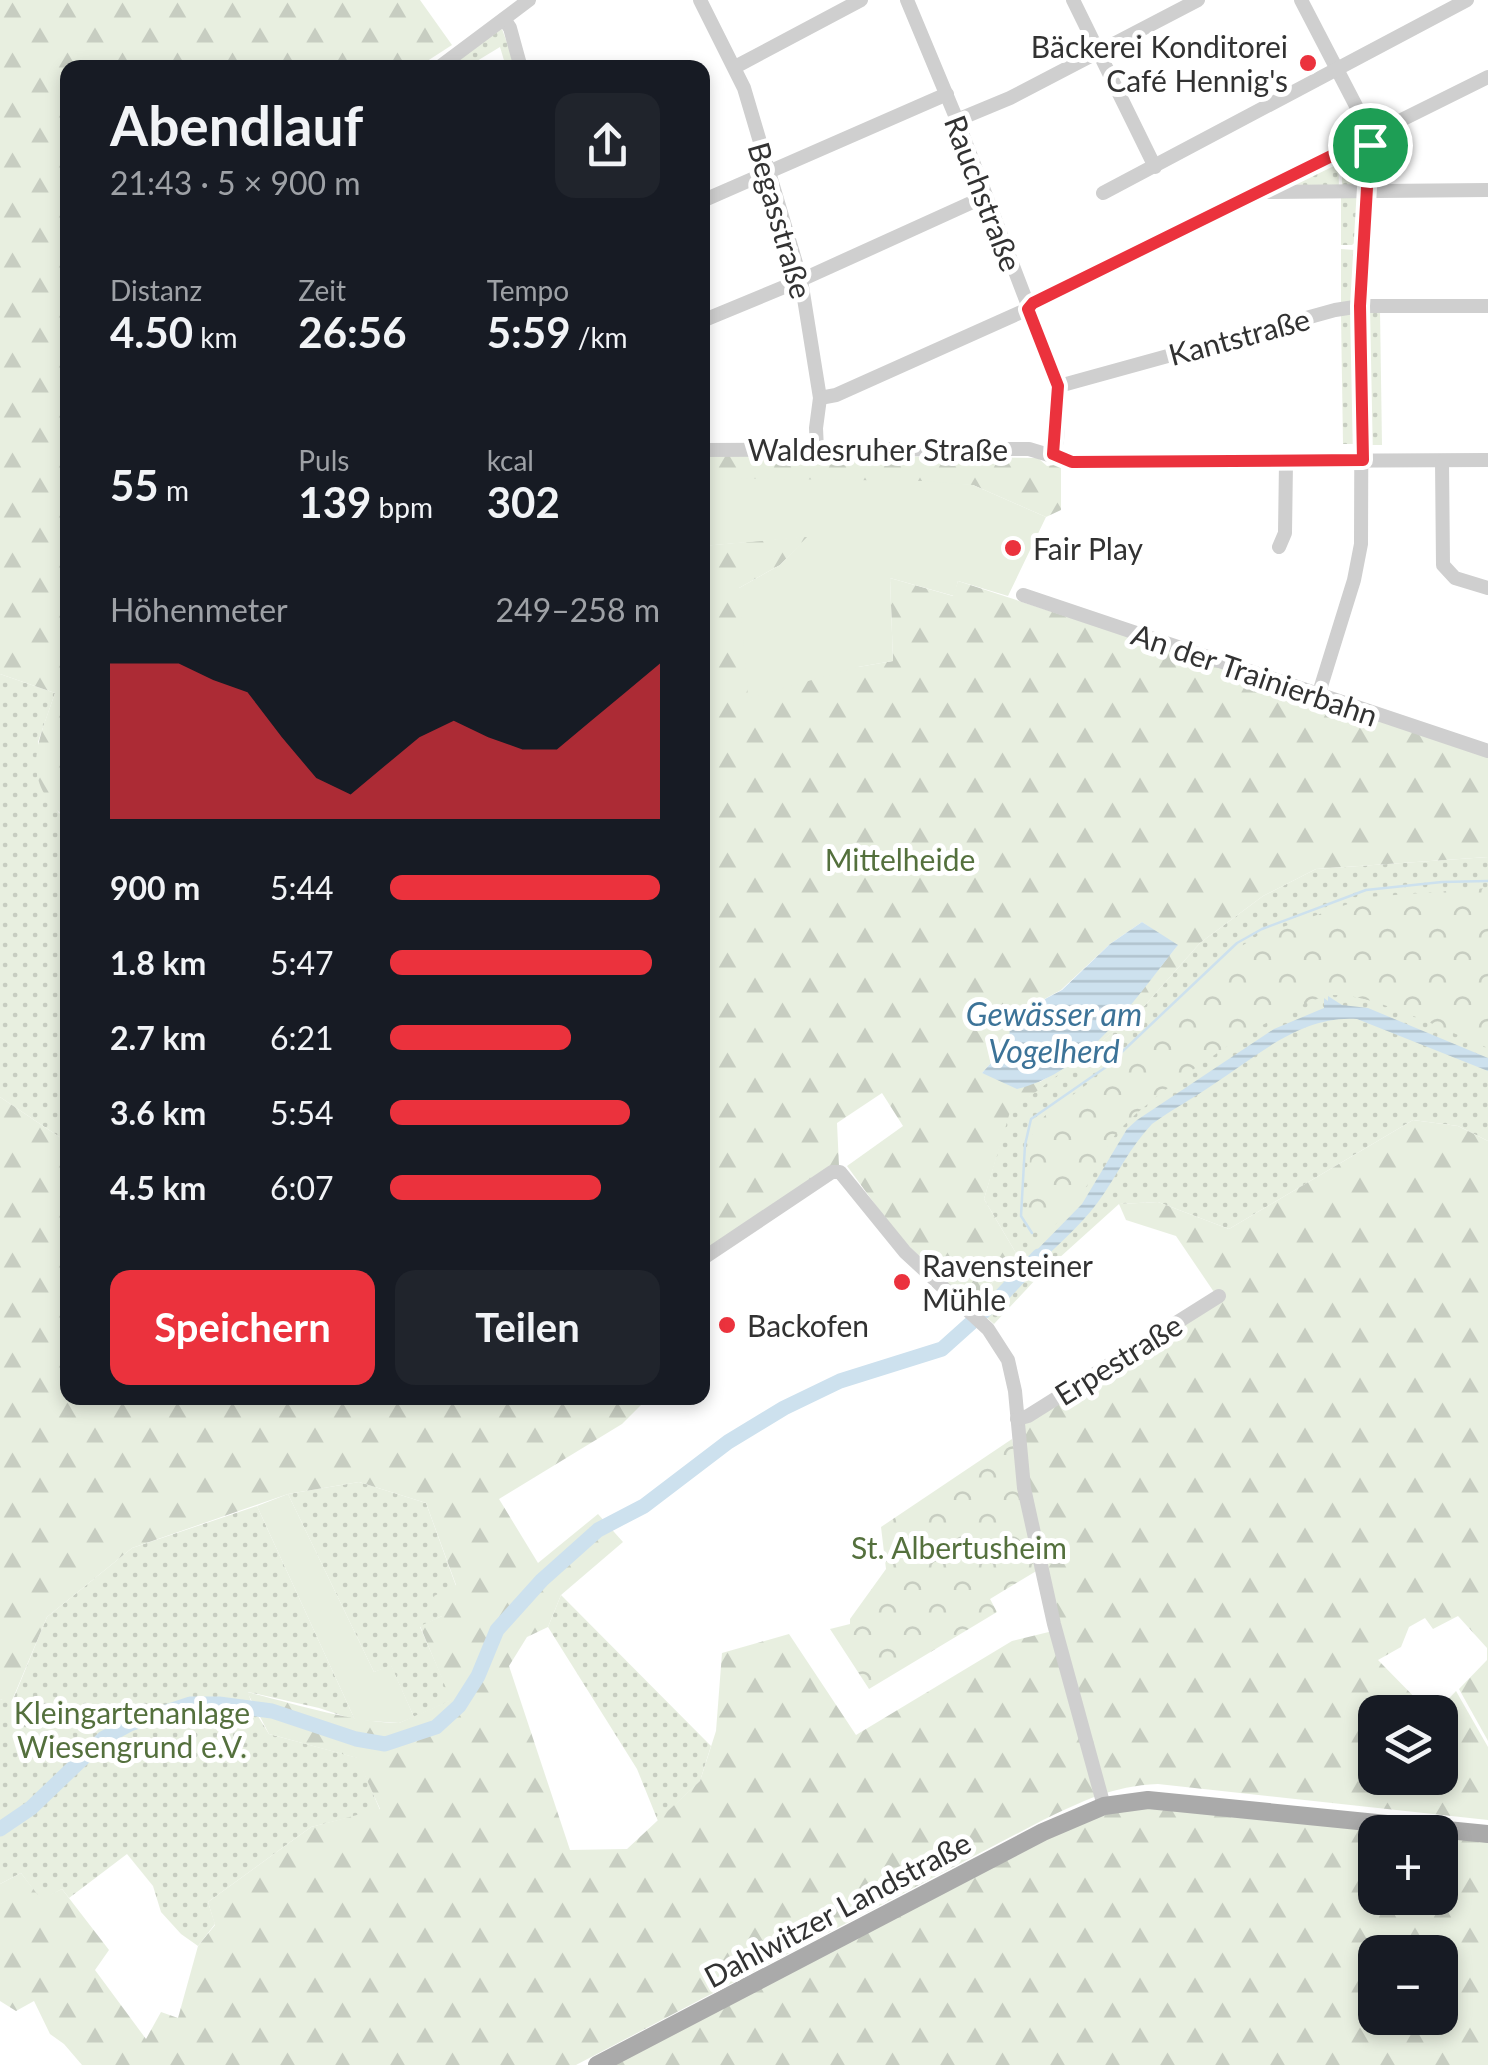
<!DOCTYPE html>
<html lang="de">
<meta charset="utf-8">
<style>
:root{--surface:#171b24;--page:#20242c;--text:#f1f3f6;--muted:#9ea1a6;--accent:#eb323d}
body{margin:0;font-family:Lato,sans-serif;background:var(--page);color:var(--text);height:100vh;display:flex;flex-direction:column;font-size:38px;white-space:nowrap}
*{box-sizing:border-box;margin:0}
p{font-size:32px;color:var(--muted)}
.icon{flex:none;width:55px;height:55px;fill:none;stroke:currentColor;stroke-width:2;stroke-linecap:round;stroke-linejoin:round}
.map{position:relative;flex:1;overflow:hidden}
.drawer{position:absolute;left:60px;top:60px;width:650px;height:1345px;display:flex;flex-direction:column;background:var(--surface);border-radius:20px;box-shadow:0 5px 15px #0003}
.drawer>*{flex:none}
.buttons{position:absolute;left:1358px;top:1695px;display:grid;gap:20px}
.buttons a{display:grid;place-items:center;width:100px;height:100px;border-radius:20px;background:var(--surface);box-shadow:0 5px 15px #0003;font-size:50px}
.pin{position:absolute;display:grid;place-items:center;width:85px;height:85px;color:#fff;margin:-42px;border:5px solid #fff;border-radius:50%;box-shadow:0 2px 10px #0007}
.round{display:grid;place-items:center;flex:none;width:105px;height:105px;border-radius:20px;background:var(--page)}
.headline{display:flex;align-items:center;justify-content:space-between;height:170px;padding:0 50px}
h1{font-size:55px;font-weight:700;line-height:75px}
.metrics{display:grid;grid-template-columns:repeat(3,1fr);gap:15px;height:170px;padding:10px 50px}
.metrics div{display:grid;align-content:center}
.metrics b{font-size:42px;font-weight:700}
.metrics small{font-size:28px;font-weight:400}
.metrics p{font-size:28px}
.chart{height:280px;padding:20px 50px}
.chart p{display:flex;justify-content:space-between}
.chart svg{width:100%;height:180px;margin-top:10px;fill:var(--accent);opacity:.7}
.primary-button{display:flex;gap:20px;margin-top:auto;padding:20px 50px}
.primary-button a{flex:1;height:115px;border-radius:20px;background:var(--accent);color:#fff;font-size:40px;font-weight:700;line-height:115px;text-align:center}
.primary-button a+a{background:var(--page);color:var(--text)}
ul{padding:0 50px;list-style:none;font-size:32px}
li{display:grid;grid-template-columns:160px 120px 1fr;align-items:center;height:75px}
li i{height:25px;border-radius:12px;background:var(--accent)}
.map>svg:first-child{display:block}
.grass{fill:url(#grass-dots)}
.forest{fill:url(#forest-firs);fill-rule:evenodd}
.park{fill:url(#park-crowns)}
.pitch{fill:#e8efe0}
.water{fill:url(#water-rules)}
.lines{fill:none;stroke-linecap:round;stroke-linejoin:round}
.stream{stroke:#cde1ee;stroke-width:2.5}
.river{stroke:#cde1ee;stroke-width:15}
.minor{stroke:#cfcfcf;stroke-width:14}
.major{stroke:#aaa;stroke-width:18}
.route-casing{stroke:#fff;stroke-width:20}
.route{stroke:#eb323d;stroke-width:12}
.poi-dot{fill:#eb323d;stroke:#fff;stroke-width:4}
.labels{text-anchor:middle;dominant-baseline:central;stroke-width:10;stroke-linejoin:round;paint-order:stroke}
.poi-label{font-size:30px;fill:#323232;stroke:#fff;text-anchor:start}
.street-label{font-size:30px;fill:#323232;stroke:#fff}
.park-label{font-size:30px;fill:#54703d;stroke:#fff}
.water-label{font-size:32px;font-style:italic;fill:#3c7398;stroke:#fff}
</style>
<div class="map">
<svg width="1488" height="2065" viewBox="0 0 1488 2065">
<defs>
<pattern id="grass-dots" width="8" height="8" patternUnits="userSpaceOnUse" patternTransform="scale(2.5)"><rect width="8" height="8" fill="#e8efe0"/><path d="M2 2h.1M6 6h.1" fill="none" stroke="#c7cdc1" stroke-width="1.8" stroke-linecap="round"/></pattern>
<pattern id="forest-firs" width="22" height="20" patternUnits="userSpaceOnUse" patternTransform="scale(2.5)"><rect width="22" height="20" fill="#e8efe0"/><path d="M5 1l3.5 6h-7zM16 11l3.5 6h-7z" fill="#c7cdc1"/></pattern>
<pattern id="park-crowns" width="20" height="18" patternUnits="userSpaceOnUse" patternTransform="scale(2.5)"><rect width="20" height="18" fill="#e8efe0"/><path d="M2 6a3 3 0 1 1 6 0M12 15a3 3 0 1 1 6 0" fill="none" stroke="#c7cdc1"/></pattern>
<pattern id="water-rules" width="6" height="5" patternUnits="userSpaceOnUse" patternTransform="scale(2.5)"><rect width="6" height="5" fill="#cde1ee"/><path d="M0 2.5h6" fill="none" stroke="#b0c2cd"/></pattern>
</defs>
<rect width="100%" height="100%" fill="#fff"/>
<!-- grass -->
<g class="grass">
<path d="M502,29L516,67H506L500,47L467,67L443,68Z"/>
<path d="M1358,147H1366L1363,180L1359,184L1342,188V155Z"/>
<path d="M1338,156L1339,188L1286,186L1287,182Z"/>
<path d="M1341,194H1356L1361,199L1358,240L1352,245H1341Z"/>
<path d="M1341,249L1354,250L1359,254L1357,299L1355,302L1341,303Z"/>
<path d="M1380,311L1382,445H1368V312Z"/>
<path d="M1356,313L1359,444H1343L1341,315Z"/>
<path d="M0,674L55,693L38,742L58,812L67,819V1142L0,1097Z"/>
<path d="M1488,857V1141L1458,1126L1413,1120L1229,1229L1158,1202L1119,1204L1038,1277L994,1324L969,1302L1020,1260L984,1199L1009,1112L1139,1012L1200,943L1263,896L1316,869Z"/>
<path d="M359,1482L426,1503L456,1586L442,1616L420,1627L452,1700L414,1717L391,1666L374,1672L288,1494Z"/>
<path d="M257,1506L355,1720L319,1708L248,1692L253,1708L269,1734L358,1758L380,1810L311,1827L208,1902L215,1924L198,1946L181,1934L161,1912L153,1886L127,1854L69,1898L62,1889L41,1900L21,1873L0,1884V1699L12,1702L47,1617L132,1548Z"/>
<path d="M561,1595L711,1746L700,1781L658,1821L637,1769L548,1627Z"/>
</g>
<!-- forest -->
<g class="forest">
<path d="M0,0H420L452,45L418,67L68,68L67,819C18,779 38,743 55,693L0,674Z"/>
<path d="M703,454L1038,458L1047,466L1061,464V510L1046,517L973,485L703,479V501Z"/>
<path d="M809,536L780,565L739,588L858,667L893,661L890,578L953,596L958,581L1488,754V857L1316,869L1263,896L1200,943L1139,1012L1010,1112L984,1199L1020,1260L969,1302L899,1237L847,1166L903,1126L882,1093L837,1123L839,1166L703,1252V546ZM1142,922L1177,946C1136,998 1098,1048 1040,1082L982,1073L1009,1043L1011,1026L1022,1019L1028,1008L1061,990L1110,944Z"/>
<path d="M0,1097L67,1142L68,1398H648L622,1424L499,1499L538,1563L598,1514L623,1542L561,1595L548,1627L527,1637L509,1666L570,1850L627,1849L700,1781L716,1731L722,1653L789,1634L856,1735L1012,1641L1061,1629L1029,1482L1023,1419L1218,1298L1176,1236L1126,1220L1119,1204L1158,1202L1229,1229L1413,1120L1458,1126L1488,1141V1741L1459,1689L1487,1660V1648L1458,1616L1433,1629L1425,1618L1409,1627L1401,1647L1378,1660L1429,1712H1375V1778H1440V1712H1436L1456,1691L1488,1747V1820L1158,1784C1112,1786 1083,1801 1043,1820L576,2065H82L64,2044L50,2034L34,2001L16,2011L0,2001V1884L21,1873L41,1899L62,1889L109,1950L95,1970L146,2039L161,2012L178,2018L198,1946L215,1925L208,1902L311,1827L380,1809L357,1758L269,1734L247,1692C296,1704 350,1722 399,1723L451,1700L420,1626L442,1616L434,1596L456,1585L426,1503L359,1482L288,1494L132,1548L47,1617L11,1703L0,1699Z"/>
<path d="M1145,1806L1430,1832H1375V1898H1440V1833L1488,1838V2065H604L1094,1813ZM1375,1952H1440V2018H1375Z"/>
</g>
<!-- park -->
<g class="park">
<path d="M1488,888V1048C1449,1032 1376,995 1336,995C1293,995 1139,1101 1113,1138C1100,1157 1093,1179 1079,1198C1069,1212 1055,1224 1043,1237L1027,1217L1031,1138L1038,1121L1106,1070L1225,957L1257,936L1368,897Z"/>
<path d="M1012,1439L1038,1570L990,1599L997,1612L869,1689L830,1629L850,1624V1619L886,1569L881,1527Z"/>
</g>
<!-- pitch -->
<g class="pitch">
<path d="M703,478L925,481L973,485L1046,517L1008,596L958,581L954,596L890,578L893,661L858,667L748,698L739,588L780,565L807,537L703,546Z"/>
<path d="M288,1494L374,1672L391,1665L414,1717L399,1723L355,1720L257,1506Z"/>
</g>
<!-- water -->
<g class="water">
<path d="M1142,922L1178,945C1134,1000 1088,1072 1017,1089L982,1073L1009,1043L1010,1026L1022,1019L1028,1008L1062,990L1110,944Z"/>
<path d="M1328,996L1342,1005L1368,1008L1488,1058V1071L1357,1019C1301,1015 1257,1056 1211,1086C1192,1099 1171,1110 1152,1124C1129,1148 1117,1176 1098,1202C1079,1228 1053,1248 1032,1271L1026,1266L1031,1256L1082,1204L1127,1129L1137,1120L1274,1029L1324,1008V998L1328,1001Z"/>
</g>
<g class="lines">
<!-- stream -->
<path class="stream" d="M1032,1233L1021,1216L1025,1145L1031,1119L1106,1067L1237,943L1262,929L1366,890L1442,882L1488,881"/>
<!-- river -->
<path class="river" d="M0,1829L31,1808L104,1738L130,1724L190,1704H219L272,1711L356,1739L385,1744L436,1727L459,1706L478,1676L497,1630L542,1580L598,1530L644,1506L728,1442L784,1408L840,1381L942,1349L1000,1297L1039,1256"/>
<!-- minor -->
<g class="minor">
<path d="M700,0L744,88L801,280L820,398L816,428L817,450"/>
<path d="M907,0L957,120L1059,386L1057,441L1053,454"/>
<path d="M1073,0L1155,167"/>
<path d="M1301,0L1368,129L1370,145L1362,247L1361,544L1354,580L1318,696"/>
<path d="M504,19L510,28L521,68"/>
<path d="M735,67L861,0"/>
<path d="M438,68L529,0"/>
<path d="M957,120L1010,98L1198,0"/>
<path d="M1264,192L1488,190"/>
<path d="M1103,193L1467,0"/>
<path d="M702,201L947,94"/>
<path d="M702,321L801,280L986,196"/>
<path d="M1059,386L1335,310L1361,306H1488"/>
<path d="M820,398L836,395L1028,309L1033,303L1488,77"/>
<path d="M702,450L1029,449L1072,462L1488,460"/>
<path d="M1442,461L1443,565L1455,578L1488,588"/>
<path d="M1279,547L1285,533L1286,462"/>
<path d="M1023,595L1488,751"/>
<path d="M702,1259L832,1172H840L905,1252L988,1329L1008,1360L1015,1391L1024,1488L1054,1624L1104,1806"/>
<path d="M1017,1419L1028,1416L1219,1296"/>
</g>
<!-- major -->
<path class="major" d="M597,2065L1043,1832L1104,1806L1148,1800L1488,1834"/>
</g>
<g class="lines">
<!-- route casing -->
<g class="route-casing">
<path id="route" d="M1370,137L1360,306L1363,460L1072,462L1053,454L1058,386L1028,309L1033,303Z"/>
</g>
<!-- route -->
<use href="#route" class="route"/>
</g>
<!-- markers -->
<g class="poi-dot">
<circle cx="1308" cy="63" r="10"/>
<circle cx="1013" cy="548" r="10"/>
<circle cx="902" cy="1282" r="10"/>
<circle cx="727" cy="1325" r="10"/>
</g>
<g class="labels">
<!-- poi labels -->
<g class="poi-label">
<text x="1288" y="46" text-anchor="end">Bäckerei Konditorei<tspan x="1288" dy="34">Café Hennig's</tspan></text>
<text x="1033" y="548">Fair Play</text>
<text x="922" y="1265">Ravensteiner<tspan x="922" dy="34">Mühle</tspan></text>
<text x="747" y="1325">Backofen</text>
</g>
<!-- street labels -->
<g class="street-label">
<text transform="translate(984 193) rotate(69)">Rauchstraße</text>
<text transform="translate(781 220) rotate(74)">Begasstraße</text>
<text transform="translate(1239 336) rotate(-15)">Kantstraße</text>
<text x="878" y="449">Waldesruher Straße</text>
<text transform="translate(1255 674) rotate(19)">An der Trainierbahn</text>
<text transform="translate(1118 1359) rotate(-32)">Erpestraße</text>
<text transform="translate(837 1909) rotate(-28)">Dahlwitzer Landstraße</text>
</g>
<!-- park labels -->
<g class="park-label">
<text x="900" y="859">Mittelheide</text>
<text x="959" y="1547">St. Albertusheim</text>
<text x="132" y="1712">Kleingartenanlage<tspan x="132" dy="34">Wiesengrund e.V.</tspan></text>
</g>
<!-- water labels -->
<g class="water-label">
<text x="1054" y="1013">Gewässer am<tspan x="1054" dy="37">Vogelherd</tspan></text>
</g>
</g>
</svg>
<div class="buttons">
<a><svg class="icon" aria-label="layers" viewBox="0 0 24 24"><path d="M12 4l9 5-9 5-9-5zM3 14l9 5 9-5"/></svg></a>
<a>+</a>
<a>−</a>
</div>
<div class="pin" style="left:1370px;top:145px;background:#1e9e55"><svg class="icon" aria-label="arrive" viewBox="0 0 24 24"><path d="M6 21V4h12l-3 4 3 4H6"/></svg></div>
<section class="drawer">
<div class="headline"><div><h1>Abendlauf</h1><p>21:43 · 5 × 900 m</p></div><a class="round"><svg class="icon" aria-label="share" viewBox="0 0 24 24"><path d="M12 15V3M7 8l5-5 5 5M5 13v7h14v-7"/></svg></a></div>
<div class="metrics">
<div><p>Distanz</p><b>4.50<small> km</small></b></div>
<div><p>Zeit</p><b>26:56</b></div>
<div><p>Tempo</p><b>5:59<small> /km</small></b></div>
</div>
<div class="metrics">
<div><b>55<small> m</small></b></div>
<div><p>Puls</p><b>139<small> bpm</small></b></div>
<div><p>kcal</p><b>302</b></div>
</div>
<div class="chart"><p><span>Höhenmeter</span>249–258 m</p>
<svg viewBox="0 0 160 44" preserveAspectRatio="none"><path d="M0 44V6L10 6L20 6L30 10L40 13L50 24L60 34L70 38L80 31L90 24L100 20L110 24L120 27L130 27L140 20L150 13L160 6V44z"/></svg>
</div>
<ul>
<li><b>900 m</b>5:44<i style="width:100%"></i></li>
<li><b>1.8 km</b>5:47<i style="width:97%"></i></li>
<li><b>2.7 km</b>6:21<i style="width:67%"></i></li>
<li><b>3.6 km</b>5:54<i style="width:89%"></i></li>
<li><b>4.5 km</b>6:07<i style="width:78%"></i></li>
</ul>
<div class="primary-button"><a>Speichern</a><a>Teilen</a></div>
</section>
</div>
